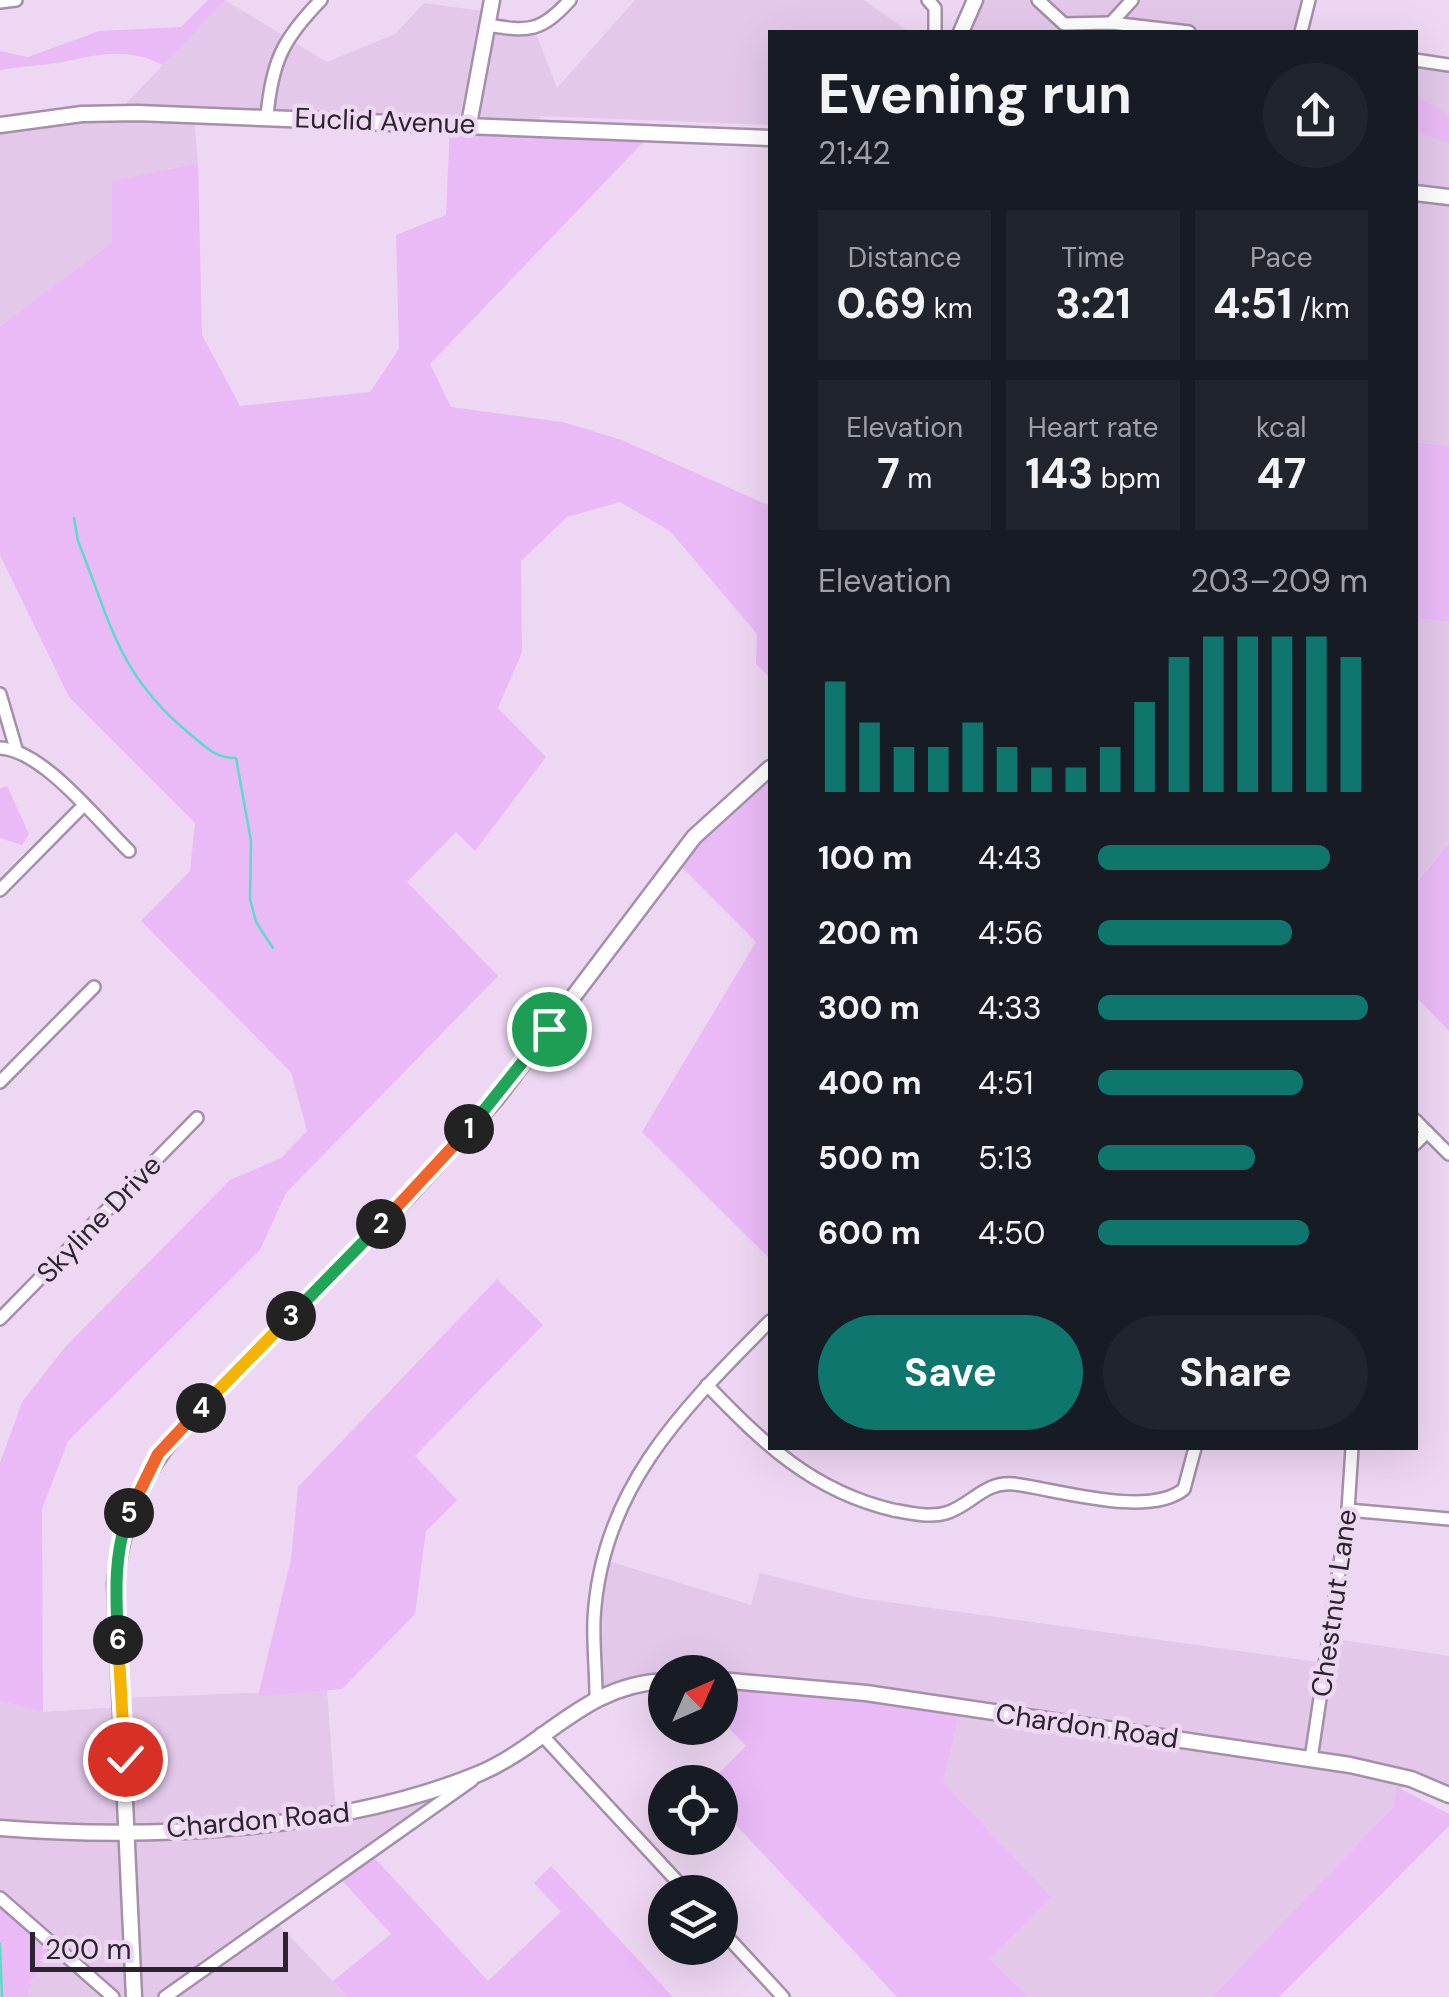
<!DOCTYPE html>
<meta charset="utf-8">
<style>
:root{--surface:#171b24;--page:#20242c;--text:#f1f3f6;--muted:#9ea1a6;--accent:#0f766e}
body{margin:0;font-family:"DM Sans",sans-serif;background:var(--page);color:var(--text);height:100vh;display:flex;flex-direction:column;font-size:38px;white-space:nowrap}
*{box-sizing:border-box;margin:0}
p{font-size:32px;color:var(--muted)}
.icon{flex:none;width:55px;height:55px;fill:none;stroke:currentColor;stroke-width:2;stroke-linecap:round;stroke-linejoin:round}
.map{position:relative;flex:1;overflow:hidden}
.drawer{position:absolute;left:768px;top:30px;width:650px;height:1420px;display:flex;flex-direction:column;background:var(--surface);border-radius:0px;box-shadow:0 10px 40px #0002}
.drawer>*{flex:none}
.needle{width:65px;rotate:45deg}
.fabs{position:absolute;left:648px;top:1655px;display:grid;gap:20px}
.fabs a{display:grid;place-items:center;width:90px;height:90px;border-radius:50%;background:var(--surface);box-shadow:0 10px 40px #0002;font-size:50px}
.scale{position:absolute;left:30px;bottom:25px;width:258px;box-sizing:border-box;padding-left:10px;border:5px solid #2b232d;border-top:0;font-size:28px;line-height:35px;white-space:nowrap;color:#2b232d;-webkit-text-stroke:8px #eed7f3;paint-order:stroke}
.pin{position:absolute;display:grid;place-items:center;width:85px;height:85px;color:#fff;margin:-42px;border:5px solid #fff;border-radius:50%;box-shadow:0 2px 10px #0007}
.km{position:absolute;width:50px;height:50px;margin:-25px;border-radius:50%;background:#222;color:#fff;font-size:28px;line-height:50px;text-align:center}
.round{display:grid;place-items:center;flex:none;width:105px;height:105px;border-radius:52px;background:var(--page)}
.summary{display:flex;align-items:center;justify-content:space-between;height:170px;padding:0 50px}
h1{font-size:55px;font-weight:700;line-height:75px}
.metrics{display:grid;grid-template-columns:repeat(3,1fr);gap:15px;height:170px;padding:10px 50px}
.metrics div{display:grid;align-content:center;border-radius:0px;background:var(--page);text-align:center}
.metrics b{font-size:42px;font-weight:700}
.metrics small{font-size:28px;font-weight:400}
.metrics p{font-size:28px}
.chart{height:280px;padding:20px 50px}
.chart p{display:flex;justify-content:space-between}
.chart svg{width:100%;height:180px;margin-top:10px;stroke:var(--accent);stroke-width:6}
.primary-button{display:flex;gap:20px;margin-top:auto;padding:20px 50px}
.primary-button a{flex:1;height:115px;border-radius:60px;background:var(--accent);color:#fff;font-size:40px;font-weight:700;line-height:115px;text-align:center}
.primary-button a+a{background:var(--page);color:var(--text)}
ul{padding:0 50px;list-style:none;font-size:32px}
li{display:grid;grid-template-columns:160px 120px 1fr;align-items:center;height:75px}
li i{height:25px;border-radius:12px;background:var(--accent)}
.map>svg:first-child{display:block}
.built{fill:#e3c8ea}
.green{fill:#eabaf6}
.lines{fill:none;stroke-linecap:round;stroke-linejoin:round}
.stream{stroke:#5adcc7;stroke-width:2.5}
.minor-casing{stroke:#a590aa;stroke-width:16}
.major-casing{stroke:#a590aa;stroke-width:19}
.minor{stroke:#fff;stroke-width:11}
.major{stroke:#fff;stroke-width:14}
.split-1-casing{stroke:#fff;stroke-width:20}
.split-2-casing{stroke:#fff;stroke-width:20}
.split-3-casing{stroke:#fff;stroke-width:20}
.split-4-casing{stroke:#fff;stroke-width:20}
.split-5-casing{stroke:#fff;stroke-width:20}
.split-6-casing{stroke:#fff;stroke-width:20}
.split-7-casing{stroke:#fff;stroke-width:20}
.split-1{stroke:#22a559;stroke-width:12}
.split-2{stroke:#f0652b;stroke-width:12}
.split-3{stroke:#22a559;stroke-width:12}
.split-4{stroke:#f5b400;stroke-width:12}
.split-5{stroke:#f0652b;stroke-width:12}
.split-6{stroke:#22a559;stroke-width:12}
.split-7{stroke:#f5b400;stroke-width:12}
.labels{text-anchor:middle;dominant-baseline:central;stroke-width:9;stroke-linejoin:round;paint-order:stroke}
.street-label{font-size:28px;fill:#2b232d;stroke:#eed7f3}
</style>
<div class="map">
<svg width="1449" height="1997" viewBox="0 0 1449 1997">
<rect width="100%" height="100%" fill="#eed7f3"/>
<!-- built -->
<g class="built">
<path d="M225,0L327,62L395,34L424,3L490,12L488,24L534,28L557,88L635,0H864L909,32H770V125L540,116L539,127L194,115L198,163L113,181V243L0,326V125L117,113Z"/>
<path d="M975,0H1309L1301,32H961Z"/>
<path d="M1415,60L1449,65V446L1415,442Z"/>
<path d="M1415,618L1449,622V843L1415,883Z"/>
<path d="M605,1560L751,1605L760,1573L860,1598L1325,1663L1329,1638L1449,1656V1791L1415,1775L1396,1794L1393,1807L1212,1997H1028L990,1959L1051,1897L943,1782L720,1680V1672H665V1681L596,1696L594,1619Z"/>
<path d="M327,1690L336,1815L484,1771L275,1921L348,1997H28L33,1977L0,1898V1701L43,1712L121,1707V1698Z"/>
</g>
<!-- green -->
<g class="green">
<path d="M208,0H225L163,65C128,47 99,54 63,62C42,66 21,66 0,70V51L28,57L99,31L181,27Z"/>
<path d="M1415,95L1449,115V143L1415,131Z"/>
<path d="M450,123L653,132L430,364L451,407L563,422L622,440L770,506V678L756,664L757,634L670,531L620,502L567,517L521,561L522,652L498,708L546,757L475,851L456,832L407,882L498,976L286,1193L260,1250L68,1441L42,1509L43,1712L0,1701V1463L22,1402L66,1346L230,1180L281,1158L307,1131L291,1072L141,921L190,871L195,823L69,697L0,555V326L112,243V181L198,163L202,335L240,406L370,392L399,349L396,235L446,215Z"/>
<path d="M1415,442L1449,446V622L1415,618Z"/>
<path d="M770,768V1259L642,1132L756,942L676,861Z"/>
<path d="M7,786L29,834L22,845L0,838V788Z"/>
<path d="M1449,843V1031L1415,996V884Z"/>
<path d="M497,1279L543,1325L415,1456L457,1500L426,1531L415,1614L342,1689L258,1696L291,1559L298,1487Z"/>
<path d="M720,1680L960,1707L943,1782L1051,1897L990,1959L1028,1997H897L720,1808V1782H710L746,1746L720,1719Z"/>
<path d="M1397,1787L1449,1814V1826L1279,1997H1212L1393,1807Z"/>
<path d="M370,1853L488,1981L561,1912L534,1883L551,1866L673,1997H348L333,1981L391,1934L338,1876Z"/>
<path d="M0,1898L57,1946L33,1977L28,1997H0Z"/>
</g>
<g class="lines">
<!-- stream -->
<g class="stream">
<path d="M74,518L78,541C111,623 118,675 190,734C206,747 215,758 236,758L251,841L250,899L256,922L273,948"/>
<path d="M0,1944L2,1997"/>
</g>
<!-- minor casing -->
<g class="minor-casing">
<g id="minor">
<path d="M928,0L935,8V32"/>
<path d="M1038,0L1064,24L1111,23L1189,32"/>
<path d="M0,2L16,0"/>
<path d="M1111,23L1132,0"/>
<path d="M488,25C529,32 541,32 570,0"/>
<path d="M1301,32L1309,0"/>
<path d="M1415,60L1449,65"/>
<path d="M267,116C272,61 283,39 321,0"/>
<path d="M0,694L16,749"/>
<path d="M0,748C43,750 98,821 129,851"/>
<path d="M0,890L83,806"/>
<path d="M0,1082L94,987"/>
<path d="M1415,1120L1449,1154"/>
<path d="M1415,1144L1427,1132"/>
<path d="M0,1319L197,1118"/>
<path d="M707,1385C763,1443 812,1491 893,1510C909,1513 930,1518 946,1513C972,1505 984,1481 1014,1484C1059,1490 1149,1518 1184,1489L1195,1448"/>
<path d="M1348,1510L1449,1519"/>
<path d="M596,1696C596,1671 593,1645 594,1619C601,1488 684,1408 770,1321"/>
<path d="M541,1734L687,1892"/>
<path d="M1311,1759L1348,1510L1352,1448"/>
<path d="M0,1898L113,1997"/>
<path d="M720,1929L783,1997"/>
<path d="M165,1997L472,1780"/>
</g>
</g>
<!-- major casing -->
<g class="major-casing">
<g id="major">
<path d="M961,32L975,0"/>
<path d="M469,124L492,0"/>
<path d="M0,125L82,114L137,113L770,138"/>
<path d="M1415,193L1449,197"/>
<path d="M720,1680L866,1693L1350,1765L1411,1779L1449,1795"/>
<path d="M0,1828C150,1840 339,1831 478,1774C547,1745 583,1685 665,1681"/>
<path d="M134,1997L115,1584C122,1523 140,1474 182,1428L414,1190L496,1099L694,837L770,768"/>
</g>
</g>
<!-- minor -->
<use href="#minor" class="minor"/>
<!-- major -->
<use href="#major" class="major"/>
</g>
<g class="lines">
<!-- split-1 casing -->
<g class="split-1-casing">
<path id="split-1" d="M469,1129L549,1029"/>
</g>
<!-- split-2 casing -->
<g class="split-2-casing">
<path id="split-2" d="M381,1224L469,1129"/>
</g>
<!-- split-3 casing -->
<g class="split-3-casing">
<path id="split-3" d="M291,1316L381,1224"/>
</g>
<!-- split-4 casing -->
<g class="split-4-casing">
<path id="split-4" d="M201,1408L291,1316"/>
</g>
<!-- split-5 casing -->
<g class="split-5-casing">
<path id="split-5" d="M129,1513L158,1454L201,1408"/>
</g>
<!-- split-6 casing -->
<g class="split-6-casing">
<path id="split-6" d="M118,1640C116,1597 113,1555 129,1513"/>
</g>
<!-- split-7 casing -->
<g class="split-7-casing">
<path id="split-7" d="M118,1640L125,1759"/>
</g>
<!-- split-1 -->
<use href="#split-1" class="split-1"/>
<!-- split-2 -->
<use href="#split-2" class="split-2"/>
<!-- split-3 -->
<use href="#split-3" class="split-3"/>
<!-- split-4 -->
<use href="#split-4" class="split-4"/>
<!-- split-5 -->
<use href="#split-5" class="split-5"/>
<!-- split-6 -->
<use href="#split-6" class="split-6"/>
<!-- split-7 -->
<use href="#split-7" class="split-7"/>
</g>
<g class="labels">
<!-- street labels -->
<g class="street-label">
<text transform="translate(385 121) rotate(2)">Euclid Avenue</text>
<text transform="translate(99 1219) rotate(-46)">Skyline Drive</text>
<text transform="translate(1334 1603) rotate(-82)">Chestnut Lane</text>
<text transform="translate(1087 1726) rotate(8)">Chardon Road</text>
<text transform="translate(258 1820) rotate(-5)">Chardon Road</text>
</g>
</g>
</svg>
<div class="fabs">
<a><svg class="needle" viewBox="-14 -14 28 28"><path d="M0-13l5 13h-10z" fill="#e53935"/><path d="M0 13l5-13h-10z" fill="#9ea1a6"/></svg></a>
<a><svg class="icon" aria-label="locate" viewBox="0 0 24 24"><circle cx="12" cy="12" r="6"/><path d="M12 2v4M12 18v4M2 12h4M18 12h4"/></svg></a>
<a><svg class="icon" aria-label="layers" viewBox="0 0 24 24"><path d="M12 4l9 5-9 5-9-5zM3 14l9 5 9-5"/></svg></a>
</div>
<div class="scale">200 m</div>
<div class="pin" style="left:549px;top:1029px;background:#1e9e55"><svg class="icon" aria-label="arrive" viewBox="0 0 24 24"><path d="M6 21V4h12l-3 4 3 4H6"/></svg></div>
<div class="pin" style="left:125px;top:1759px;background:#d93025"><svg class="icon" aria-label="check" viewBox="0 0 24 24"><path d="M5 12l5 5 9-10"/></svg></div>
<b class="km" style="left:469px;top:1129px">1</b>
<b class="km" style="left:381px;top:1224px">2</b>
<b class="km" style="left:291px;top:1316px">3</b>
<b class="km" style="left:201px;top:1408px">4</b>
<b class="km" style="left:129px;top:1513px">5</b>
<b class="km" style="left:118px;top:1640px">6</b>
<section class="drawer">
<div class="summary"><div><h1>Evening run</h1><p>21:42</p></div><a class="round"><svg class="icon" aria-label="share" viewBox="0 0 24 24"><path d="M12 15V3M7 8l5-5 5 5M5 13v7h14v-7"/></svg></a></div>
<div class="metrics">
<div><p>Distance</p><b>0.69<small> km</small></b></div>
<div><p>Time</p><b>3:21</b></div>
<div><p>Pace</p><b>4:51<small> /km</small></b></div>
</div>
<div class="metrics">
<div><p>Elevation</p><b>7<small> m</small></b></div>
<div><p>Heart rate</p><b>143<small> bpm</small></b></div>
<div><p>kcal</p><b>47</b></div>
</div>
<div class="chart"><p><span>Elevation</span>203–209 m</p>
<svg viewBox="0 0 160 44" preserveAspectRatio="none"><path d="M5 44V17M15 44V27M25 44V33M35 44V33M45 44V27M55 44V33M65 44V38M75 44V38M85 44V33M95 44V22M105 44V11M115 44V6M125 44V6M135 44V6M145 44V6M155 44V11"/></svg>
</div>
<ul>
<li><b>100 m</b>4:43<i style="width:86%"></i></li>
<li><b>200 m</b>4:56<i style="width:72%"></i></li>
<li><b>300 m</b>4:33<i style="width:100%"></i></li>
<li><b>400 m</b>4:51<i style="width:76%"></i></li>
<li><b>500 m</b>5:13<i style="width:58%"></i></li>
<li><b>600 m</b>4:50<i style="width:78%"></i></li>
</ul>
<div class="primary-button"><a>Save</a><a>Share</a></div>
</section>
</div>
